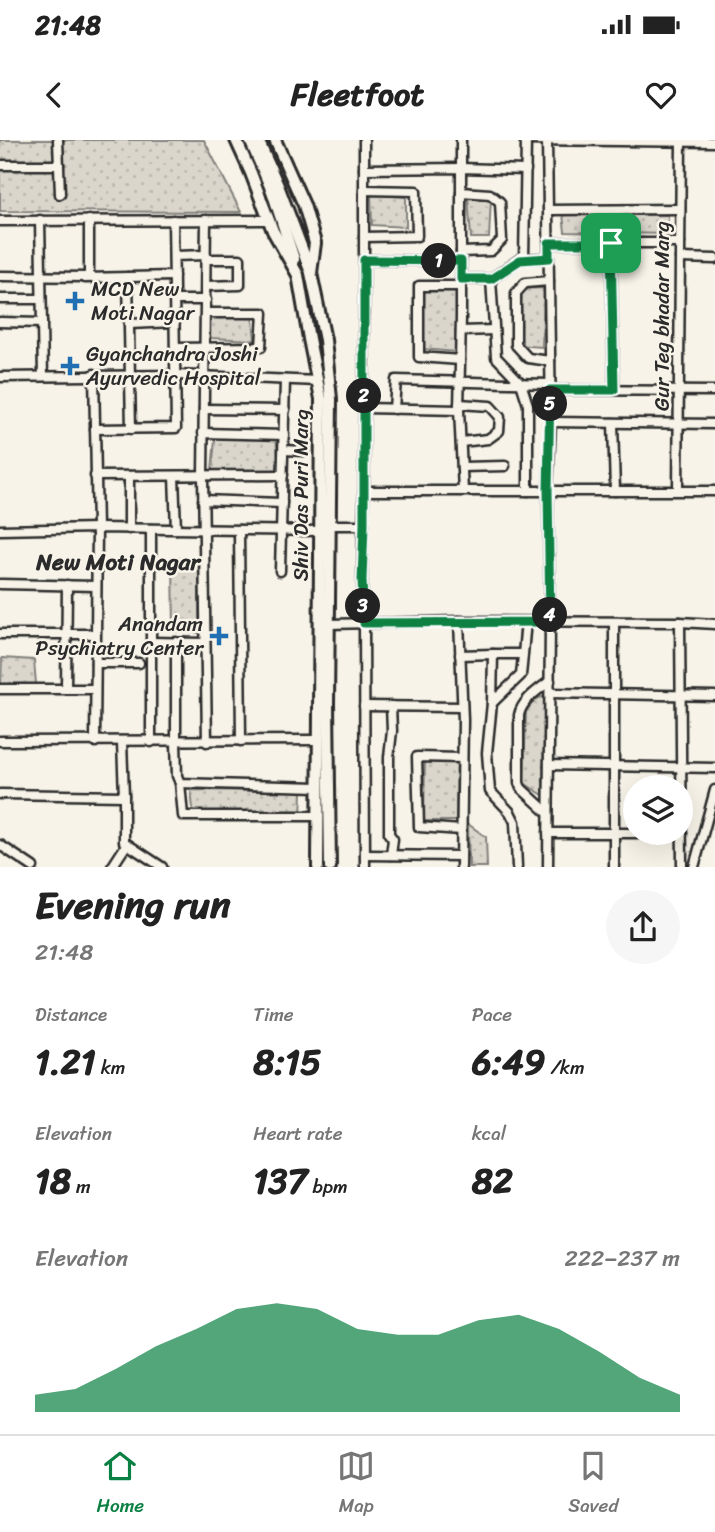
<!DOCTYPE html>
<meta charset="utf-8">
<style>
:root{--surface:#fff;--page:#f6f6f6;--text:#222;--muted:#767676;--line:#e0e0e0;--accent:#0b8043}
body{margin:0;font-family:Sriracha,sans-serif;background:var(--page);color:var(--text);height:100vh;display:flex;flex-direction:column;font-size:26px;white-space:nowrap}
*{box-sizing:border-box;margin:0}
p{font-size:23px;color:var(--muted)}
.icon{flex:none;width:38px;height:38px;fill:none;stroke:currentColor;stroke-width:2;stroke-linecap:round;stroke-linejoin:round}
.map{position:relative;height:727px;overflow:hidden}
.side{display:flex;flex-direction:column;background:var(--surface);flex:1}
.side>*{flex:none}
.controls{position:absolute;left:623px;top:635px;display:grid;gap:14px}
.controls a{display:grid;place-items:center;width:70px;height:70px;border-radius:50%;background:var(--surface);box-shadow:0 7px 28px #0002;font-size:35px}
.pin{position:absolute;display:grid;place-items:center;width:60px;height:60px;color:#fff;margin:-30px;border-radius:14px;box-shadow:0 4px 10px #0006}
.km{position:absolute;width:35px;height:35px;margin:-18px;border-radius:50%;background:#222;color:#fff;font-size:19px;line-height:35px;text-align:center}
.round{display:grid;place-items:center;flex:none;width:74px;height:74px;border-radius:37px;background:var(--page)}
.head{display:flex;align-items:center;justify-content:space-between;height:119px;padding:0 35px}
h1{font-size:38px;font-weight:700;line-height:52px}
.stats{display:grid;grid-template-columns:repeat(3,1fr);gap:10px;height:119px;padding:7px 35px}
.stats div{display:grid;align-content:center}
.stats b{font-size:35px;font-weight:700}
.stats small{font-size:19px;font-weight:400}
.stats p{font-size:19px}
.chart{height:196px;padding:14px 35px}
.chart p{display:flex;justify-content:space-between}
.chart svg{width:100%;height:126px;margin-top:7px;fill:var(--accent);opacity:.7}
.status{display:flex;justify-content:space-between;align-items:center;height:49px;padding:0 35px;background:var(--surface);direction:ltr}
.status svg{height:19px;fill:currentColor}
header{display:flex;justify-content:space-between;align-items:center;height:91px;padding:0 35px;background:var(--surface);font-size:32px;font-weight:700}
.tab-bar{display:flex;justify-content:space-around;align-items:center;height:98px;border-top:2px solid var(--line);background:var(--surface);font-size:19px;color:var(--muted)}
.tab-bar a{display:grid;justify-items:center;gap:4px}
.tab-bar .selected{color:var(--accent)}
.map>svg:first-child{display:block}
.park{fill:url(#park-dots);stroke:#82807c;stroke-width:2}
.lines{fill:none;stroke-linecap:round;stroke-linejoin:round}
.minor-casing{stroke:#2b2b2b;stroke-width:13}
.secondary-casing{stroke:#2b2b2b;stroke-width:16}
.minor{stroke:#f7f3e8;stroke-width:8}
.secondary{stroke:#f7f3e8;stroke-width:10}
.route-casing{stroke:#fff;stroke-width:14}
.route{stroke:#0b8043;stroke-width:9}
.poi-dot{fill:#1f6fb2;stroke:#f7f3e8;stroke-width:2.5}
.labels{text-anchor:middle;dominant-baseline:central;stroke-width:5;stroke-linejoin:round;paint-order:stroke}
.poi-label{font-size:21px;fill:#2b2b2b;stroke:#f7f3e8;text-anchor:start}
.street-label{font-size:21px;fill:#2b2b2b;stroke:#f7f3e8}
.neighbourhood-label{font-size:23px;font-weight:bold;fill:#2b2b2b;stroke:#f7f3e8}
</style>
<div class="status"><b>21:48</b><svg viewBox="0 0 49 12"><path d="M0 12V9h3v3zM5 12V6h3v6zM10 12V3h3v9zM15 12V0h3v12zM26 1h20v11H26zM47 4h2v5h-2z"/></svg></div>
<header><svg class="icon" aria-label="back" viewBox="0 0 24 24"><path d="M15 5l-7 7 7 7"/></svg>Fleetfoot<svg class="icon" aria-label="heart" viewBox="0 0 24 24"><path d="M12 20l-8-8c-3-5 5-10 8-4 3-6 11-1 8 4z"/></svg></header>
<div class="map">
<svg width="715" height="727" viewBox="0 0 715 727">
<defs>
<pattern id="park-dots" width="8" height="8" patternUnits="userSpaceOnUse" patternTransform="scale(1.75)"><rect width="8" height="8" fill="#dad6cc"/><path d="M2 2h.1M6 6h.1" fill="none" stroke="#bbb8af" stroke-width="1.8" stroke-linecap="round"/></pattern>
</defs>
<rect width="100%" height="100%" fill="#f7f3e8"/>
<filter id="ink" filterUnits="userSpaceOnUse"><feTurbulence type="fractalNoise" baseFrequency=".0143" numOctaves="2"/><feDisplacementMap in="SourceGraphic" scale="14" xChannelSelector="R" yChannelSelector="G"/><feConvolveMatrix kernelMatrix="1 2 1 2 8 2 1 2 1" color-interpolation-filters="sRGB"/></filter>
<g filter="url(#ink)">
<!-- park -->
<g class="park">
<path d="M0,0H204L241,72L0,71Z"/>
<path d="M371,54L406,57V87L372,85Z"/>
<path d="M468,56L491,58L489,98H471Z"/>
<path d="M563,74L668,75V94L565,92Z"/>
<path d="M456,146L457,212L422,209L420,149Z"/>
<path d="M544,148L542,207L516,205L514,149Z"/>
<path d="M210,169L252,170L255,200L210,198Z"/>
<path d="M216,289L276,292L279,331L212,330Z"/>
<path d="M173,418L199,419V493L174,491Z"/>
<path d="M2,518L34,520L36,544H1Z"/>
<path d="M545,556L543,655L524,643L526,571L536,559Z"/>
<path d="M457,614L456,681H424L425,617Z"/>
<path d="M191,650L302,651L301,677L194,678Z"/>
<path d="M468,684L486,697L487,727H469Z"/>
</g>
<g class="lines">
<!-- minor casing -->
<g class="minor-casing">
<g id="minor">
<path d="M58,0L60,54"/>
<path d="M364,0V351H715"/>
<path d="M461,0V177L459,270L463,351"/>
<path d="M524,0L715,2"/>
<path d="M547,1L551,282L548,351L550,482L548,727"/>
<path d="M0,25H59"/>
<path d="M364,29L461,28L526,30"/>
<path d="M364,50L416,51L417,96L364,97"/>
<path d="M549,70L680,69"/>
<path d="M40,80L43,236"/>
<path d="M206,80L203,336L207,602"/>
<path d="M0,81L268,80"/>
<path d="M549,103H680"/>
<path d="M611,103L614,250"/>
<path d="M461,112L491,111L502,100L500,62L490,54L461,52"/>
<path d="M174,116L206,115"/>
<path d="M680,118L715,119"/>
<path d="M524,119L526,0"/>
<path d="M364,120L461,121"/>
<path d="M0,136L87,137L89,133V80"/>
<path d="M85,138L128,137"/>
<path d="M461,139H491"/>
<path d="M549,141L525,143L516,153V205L528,218L550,221"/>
<path d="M206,146L240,145V119H206"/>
<path d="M0,159H41"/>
<path d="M174,160H206"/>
<path d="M0,182L42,183"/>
<path d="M129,184L175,182"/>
<path d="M461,191L494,190"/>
<path d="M175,208L261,207L263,173H206"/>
<path d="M460,220L419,217V146H461"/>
<path d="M94,234L97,388L95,602"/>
<path d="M0,237L176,235L318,241"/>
<path d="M550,250L715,251"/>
<path d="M459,264L490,266L500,277L499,291L488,299L461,302"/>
<path d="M364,268L459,270"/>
<path d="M204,269L285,270"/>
<path d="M394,269L396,240L550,244"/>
<path d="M551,282L715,284"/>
<path d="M613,283L615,351"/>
<path d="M95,289L176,288L173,80"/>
<path d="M131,289L128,137L174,136"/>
<path d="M203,293L284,295"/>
<path d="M284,310L304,311"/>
<path d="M462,327L505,326"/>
<path d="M95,336L283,335"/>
<path d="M174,336L176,389"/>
<path d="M678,350L681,1"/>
<path d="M364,351L362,440L364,483L365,727"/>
<path d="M528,351V265L521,243L496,217L491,139L520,119L549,118"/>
<path d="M203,360L282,363"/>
<path d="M329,385H364"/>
<path d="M129,389V336"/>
<path d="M0,390L97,388L320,391"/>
<path d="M239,390L241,601"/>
<path d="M280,431L285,240"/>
<path d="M0,444L96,446"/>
<path d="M459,481L463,580L461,727"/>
<path d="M614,482V727"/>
<path d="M680,482L682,727"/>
<path d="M329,484L459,481L680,482L715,484"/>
<path d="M0,494H95"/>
<path d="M151,502L205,503"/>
<path d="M176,502V602L177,636L180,643L318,647"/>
<path d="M523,514H493L492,563L521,535C523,518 524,500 526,482"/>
<path d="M460,515L493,514"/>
<path d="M96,523H139"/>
<path d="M0,549H95"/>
<path d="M66,549L67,445"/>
<path d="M550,553L715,556"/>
<path d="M492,563L487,613L490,651L510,672L515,682L517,727"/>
<path d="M364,566L462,567"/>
<path d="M0,601L319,600"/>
<path d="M151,602V389"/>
<path d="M549,625L715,628"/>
<path d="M180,643L183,676H318"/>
<path d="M0,654L124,656L122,602"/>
<path d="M124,656V702L162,727"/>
<path d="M548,673L521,648L519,643V575C522,560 538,550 550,541"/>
<path d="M461,690L419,687L417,617L462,618"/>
<path d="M548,693H682"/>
<path d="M0,705L33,727"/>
<path d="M365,715L461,716"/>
<path d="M391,715L393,699L389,694V617L392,591L391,566"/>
<path d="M112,727L127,704"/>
<path d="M694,727L715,650"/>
</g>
</g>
<!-- secondary casing -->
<g class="secondary-casing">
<g id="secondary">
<path d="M236,0L251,33L273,91L298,135L309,199L321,259L318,727"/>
<path d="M250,0L272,51L294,119"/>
<path d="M258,0L279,48L310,130"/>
<path d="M275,0L304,65L315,103L311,133L325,200L331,259L328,564L330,727"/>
</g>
</g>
<!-- minor -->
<use href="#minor" class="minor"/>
<!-- secondary -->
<use href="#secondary" class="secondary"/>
</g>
</g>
<g class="lines" filter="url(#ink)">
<!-- route casing -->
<g class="route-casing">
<path id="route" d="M549,103H611L614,250H550L548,351L550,482L364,483L362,440L364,385V120L461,121V139H491L520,120L549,118Z"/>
</g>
<!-- route -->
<use href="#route" class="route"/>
</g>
<!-- markers -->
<g class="poi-dot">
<path d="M71.5 150.5h7v7h7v7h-7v7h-7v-7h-7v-7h7z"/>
<path d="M66.5 215.5h7v7h7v7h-7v7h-7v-7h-7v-7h7z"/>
<path d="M215.5 485.5h7v7h7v7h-7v7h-7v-7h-7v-7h7z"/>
</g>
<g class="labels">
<!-- poi labels -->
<g class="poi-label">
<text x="91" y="149">MCD New<tspan x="91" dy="24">Moti Nagar</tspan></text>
<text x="86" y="214">Gyanchandra Joshi<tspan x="86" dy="24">Ayurvedic Hospital</tspan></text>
<text x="203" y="484" text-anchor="end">Anandam<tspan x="203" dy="24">Psychiatry Center</tspan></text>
</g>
<!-- street labels -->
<g class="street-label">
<text transform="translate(662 176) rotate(-90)">Gur Teg bhadar Marg</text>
<text transform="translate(301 355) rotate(-90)">Shiv Das Puri Marg</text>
</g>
<!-- neighbourhood labels -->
<g class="neighbourhood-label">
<text x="118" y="422">New Moti Nagar</text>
</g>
</g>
</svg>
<div class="controls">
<a><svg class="icon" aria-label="layers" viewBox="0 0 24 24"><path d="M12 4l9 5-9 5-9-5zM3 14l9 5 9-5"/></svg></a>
</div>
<div class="pin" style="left:611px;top:103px;background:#1e9e55"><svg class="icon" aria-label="arrive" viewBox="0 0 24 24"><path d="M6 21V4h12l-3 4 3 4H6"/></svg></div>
<b class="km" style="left:439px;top:121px">1</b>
<b class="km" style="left:364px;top:256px">2</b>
<b class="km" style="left:363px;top:466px">3</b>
<b class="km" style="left:550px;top:475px">4</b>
<b class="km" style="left:550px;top:264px">5</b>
</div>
<section class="side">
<div class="head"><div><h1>Evening run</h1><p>21:48</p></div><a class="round"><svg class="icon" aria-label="share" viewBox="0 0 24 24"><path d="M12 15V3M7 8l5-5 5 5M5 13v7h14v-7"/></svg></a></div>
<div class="stats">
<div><p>Distance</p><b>1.21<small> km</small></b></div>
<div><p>Time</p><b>8:15</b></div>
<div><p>Pace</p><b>6:49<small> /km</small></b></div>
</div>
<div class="stats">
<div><p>Elevation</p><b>18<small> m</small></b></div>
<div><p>Heart rate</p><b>137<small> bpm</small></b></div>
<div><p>kcal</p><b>82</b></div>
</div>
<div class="chart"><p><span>Elevation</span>222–237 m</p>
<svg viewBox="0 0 160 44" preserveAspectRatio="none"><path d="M0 44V38L10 36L20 29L30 21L40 15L50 8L60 6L70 8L80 15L90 17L100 17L110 12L120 10L130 15L140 23L150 32L160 38V44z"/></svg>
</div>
</section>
<nav class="tab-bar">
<a class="selected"><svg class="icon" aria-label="home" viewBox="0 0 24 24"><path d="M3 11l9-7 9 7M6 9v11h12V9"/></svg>Home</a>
<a><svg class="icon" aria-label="map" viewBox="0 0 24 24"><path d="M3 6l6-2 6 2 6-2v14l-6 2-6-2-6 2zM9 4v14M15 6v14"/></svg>Map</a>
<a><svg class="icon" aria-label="saved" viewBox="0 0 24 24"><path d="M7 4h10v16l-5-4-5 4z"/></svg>Saved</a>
</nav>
